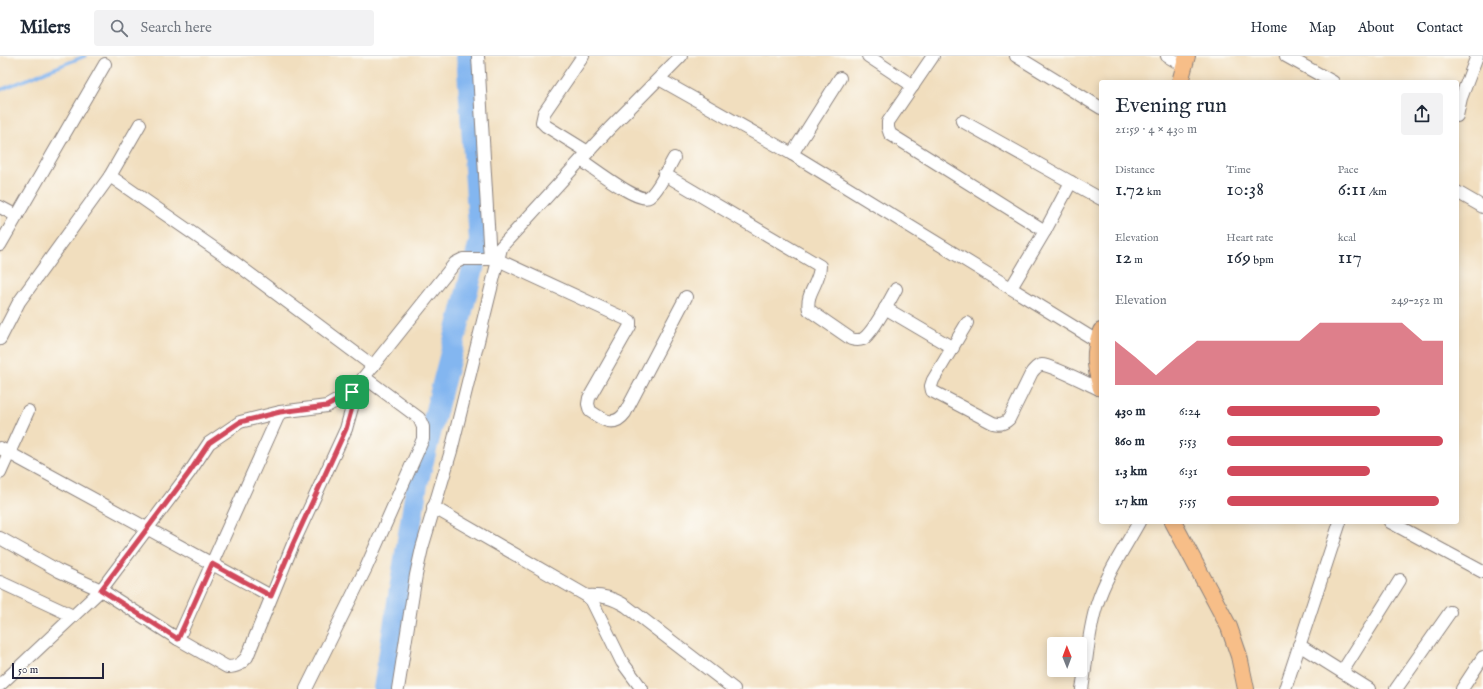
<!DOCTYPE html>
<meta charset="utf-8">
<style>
:root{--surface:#fff;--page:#f2f2f3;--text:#1f2937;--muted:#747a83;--line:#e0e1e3;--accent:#d1495b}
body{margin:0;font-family:"IM FELL English",serif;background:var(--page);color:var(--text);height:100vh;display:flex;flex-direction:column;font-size:15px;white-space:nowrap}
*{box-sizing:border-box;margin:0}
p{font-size:13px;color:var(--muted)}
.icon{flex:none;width:22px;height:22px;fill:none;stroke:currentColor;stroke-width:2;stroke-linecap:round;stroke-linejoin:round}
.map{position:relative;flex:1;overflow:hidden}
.details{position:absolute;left:1099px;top:24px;width:360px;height:444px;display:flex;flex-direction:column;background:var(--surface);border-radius:4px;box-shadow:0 2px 10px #0003}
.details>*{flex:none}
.needle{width:26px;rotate:359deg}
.tools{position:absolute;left:1047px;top:581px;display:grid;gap:8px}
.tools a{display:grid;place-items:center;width:40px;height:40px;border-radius:4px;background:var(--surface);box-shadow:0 2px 10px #0003;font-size:20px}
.scale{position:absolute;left:12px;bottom:10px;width:92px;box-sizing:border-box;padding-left:4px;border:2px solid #22223b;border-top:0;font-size:11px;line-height:14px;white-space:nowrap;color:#22223b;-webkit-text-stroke:3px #fdfcf7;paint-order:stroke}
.pin{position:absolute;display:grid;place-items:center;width:34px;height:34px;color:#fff;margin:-17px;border-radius:8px;box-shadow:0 2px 6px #0006}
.round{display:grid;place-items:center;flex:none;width:42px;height:42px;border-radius:4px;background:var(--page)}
.overview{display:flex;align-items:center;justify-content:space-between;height:68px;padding:0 16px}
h1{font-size:22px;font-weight:600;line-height:30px}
.figures{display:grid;grid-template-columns:repeat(3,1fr);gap:6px;height:68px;padding:4px 16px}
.figures div{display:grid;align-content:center}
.figures b{font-size:20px;font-weight:600}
.figures small{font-size:11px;font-weight:400}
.figures p{font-size:11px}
.chart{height:112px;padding:8px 16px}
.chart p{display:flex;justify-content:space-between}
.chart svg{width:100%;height:72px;margin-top:4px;fill:var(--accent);opacity:.7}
ul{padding:0 16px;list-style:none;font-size:13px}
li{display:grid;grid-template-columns:64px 48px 1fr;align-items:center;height:30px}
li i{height:10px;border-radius:5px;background:var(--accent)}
header{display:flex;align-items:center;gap:24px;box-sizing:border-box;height:56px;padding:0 20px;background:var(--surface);border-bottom:1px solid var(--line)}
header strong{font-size:19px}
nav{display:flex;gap:22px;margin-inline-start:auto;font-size:14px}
.search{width:280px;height:36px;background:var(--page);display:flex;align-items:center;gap:10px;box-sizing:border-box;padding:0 14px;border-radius:4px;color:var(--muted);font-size:15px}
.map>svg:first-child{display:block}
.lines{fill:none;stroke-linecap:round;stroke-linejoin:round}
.stream{stroke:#83b6f0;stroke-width:3.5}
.river{stroke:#83b6f0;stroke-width:22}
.minor-casing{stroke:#8a807c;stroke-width:14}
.major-casing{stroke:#8a807c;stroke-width:18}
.minor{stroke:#fff;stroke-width:12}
.major{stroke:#f7be88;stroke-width:16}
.route-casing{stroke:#fff;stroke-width:8}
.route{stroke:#d1495b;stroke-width:5}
</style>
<header>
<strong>Milers</strong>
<div class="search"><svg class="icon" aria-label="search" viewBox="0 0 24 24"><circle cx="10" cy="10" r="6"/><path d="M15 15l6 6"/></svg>Search here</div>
<nav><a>Home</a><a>Map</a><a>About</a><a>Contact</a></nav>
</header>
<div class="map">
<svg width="1483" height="633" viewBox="0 0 1483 633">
<rect width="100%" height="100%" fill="#fdfcf7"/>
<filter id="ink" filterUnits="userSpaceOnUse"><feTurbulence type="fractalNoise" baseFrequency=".025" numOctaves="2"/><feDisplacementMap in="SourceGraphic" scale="8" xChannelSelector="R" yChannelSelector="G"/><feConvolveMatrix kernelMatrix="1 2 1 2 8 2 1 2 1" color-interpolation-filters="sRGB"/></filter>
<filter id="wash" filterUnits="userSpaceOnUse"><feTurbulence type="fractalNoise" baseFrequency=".012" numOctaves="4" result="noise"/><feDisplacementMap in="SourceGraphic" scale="16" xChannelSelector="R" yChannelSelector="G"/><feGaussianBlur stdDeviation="0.9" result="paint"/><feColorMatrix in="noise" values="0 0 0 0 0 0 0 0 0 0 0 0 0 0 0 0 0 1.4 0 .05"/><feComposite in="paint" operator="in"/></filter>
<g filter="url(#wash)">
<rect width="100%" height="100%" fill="#f1debe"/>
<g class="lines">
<!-- stream -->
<path class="stream" d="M0,34L85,0"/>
<!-- river -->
<path class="river" d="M384,633L417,428L480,185L467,0"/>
</g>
</g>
<g filter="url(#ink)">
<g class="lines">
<!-- minor casing -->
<g class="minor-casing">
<g id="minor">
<path d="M478,0L490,203"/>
<path d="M583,0L544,57L542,66L546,70L588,96"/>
<path d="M868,0L913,30"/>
<path d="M933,0L888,66V72L890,78L1045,175"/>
<path d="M1016,0L1101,52"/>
<path d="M1167,0L1184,10"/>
<path d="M1286,0L1333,26"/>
<path d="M659,23L792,98L1097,285"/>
<path d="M1457,60L1461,42L1477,0"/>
<path d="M962,65L1101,143"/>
<path d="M792,98L840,22"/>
<path d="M581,104C592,111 639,148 649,141C659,134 668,112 674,102"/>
<path d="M664,118L820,210C820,227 805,237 809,254L851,283C855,284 858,285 863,283C873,277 890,244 896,233"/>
<path d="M110,120L234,206L373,310"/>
<path d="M1457,136L1483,151"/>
<path d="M0,151L17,160"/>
<path d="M0,189L105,8"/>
<path d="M498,204L630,265V270L589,342L588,348L590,355C603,364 614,372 625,357L686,241"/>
<path d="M1011,232L1045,175L1071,126"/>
<path d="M885,252L953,292"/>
<path d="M967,267L933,324L931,330L932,335L993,367C1000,369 1004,368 1009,363L1032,316C1035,313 1037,309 1042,309C1052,309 1090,329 1101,334"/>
<path d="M0,283L19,246L110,120L140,68"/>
<path d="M0,392L271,540"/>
<path d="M0,417L28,355"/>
<path d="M433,451L587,540L592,545L622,606L642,633"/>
<path d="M1390,466L1483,516"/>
<path d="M0,482L59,515L101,534L178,583L227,611C237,611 241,608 247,601L293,488L346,373L353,348L352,336"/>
<path d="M0,526L73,560"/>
<path d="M587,540C603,539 613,542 626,550L734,633"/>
<path d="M178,583L280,356"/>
<path d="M1299,589L1369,633"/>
<path d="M1342,616L1400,524"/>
<path d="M0,629L101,534L189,417L209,387L240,366L280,356L327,350L352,336L455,207L463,203H490L609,73L681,0"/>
<path d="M306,633L366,512L423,383V371L419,362L364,321"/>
<path d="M398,633L416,519L422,492L451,395L501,192"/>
<path d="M1082,633C1087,605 1088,575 1097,548C1106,519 1124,493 1139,466"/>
<path d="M1285,633L1340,466"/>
<path d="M1396,633L1450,556"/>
<path d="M1462,633L1483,601"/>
</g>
</g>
<!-- major casing -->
<g class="major-casing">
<g id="major">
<path d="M1180,26L1187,0"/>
<path d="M1101,275C1093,296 1095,311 1101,332"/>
<path d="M1173,466L1229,571L1239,600L1246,633"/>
</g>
</g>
<!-- minor -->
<use href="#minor" class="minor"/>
<!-- major -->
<use href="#major" class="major"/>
</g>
</g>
<g class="lines" filter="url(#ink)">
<!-- route casing -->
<g class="route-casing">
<path id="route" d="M352,336L353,348L346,373L293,488L271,540L212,508L178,583L101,534L189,417L209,387L240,366L280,356L327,350Z"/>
</g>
<!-- route -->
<use href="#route" class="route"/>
</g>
</svg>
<div class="tools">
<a><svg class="needle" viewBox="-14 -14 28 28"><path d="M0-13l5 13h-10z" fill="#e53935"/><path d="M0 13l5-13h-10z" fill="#747a83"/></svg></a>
</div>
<div class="scale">50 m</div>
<div class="pin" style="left:352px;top:336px;background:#1e9e55"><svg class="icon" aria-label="arrive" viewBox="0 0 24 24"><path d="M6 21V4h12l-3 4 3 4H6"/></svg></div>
<section class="details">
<div class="overview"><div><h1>Evening run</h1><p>21:59 · 4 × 430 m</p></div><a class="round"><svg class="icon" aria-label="share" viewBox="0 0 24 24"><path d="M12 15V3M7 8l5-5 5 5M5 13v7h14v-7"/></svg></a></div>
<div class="figures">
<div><p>Distance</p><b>1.72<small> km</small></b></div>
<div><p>Time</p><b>10:38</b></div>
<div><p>Pace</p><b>6:11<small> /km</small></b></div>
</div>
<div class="figures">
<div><p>Elevation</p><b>12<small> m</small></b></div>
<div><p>Heart rate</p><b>169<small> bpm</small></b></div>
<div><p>kcal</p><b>117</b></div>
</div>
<div class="chart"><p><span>Elevation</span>249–252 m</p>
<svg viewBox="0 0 160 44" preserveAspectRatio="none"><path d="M0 44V17L10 27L20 38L30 27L40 17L50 17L60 17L70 17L80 17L90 17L100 6L110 6L120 6L130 6L140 6L150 17L160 17V44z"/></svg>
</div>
<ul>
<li><b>430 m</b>6:24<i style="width:71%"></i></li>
<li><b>860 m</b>5:53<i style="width:100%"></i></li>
<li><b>1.3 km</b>6:31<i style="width:66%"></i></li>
<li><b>1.7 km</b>5:55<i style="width:98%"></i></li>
</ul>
</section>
</div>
